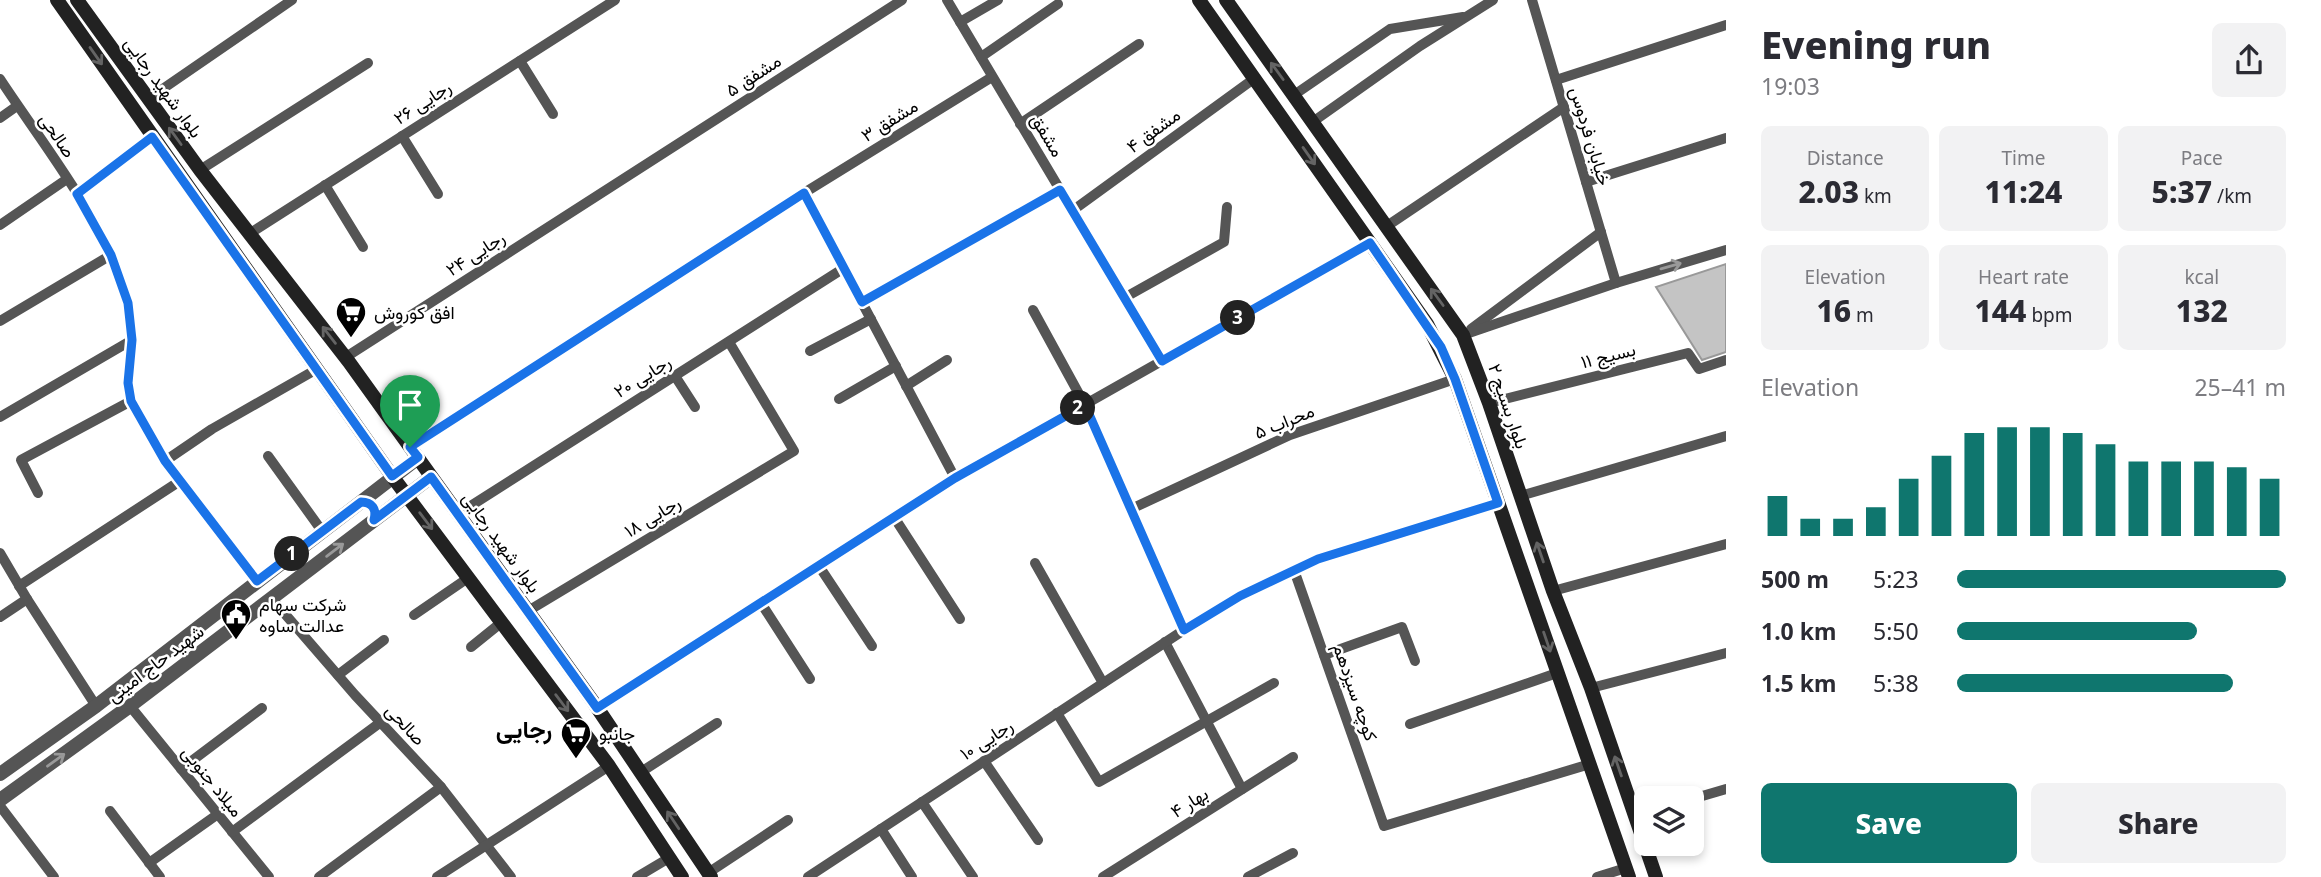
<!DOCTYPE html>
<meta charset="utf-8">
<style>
:root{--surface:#fff;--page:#f2f2f3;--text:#2b2b33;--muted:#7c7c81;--accent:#0f766e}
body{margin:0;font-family:"Noto Sans",Vazirmatn,sans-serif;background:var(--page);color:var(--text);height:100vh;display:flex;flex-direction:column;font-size:26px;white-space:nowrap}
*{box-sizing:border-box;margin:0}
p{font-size:23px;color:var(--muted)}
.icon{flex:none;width:38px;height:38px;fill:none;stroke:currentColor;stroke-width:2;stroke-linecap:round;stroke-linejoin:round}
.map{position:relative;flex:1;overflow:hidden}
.panel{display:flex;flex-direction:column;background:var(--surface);width:595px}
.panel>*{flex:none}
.fabs{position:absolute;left:1634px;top:786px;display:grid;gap:14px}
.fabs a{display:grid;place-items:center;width:70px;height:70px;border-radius:10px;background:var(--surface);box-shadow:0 4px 10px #0003;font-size:35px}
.pin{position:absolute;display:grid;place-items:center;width:60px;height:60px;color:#fff;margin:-72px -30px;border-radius:50% 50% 50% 0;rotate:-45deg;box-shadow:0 0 7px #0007}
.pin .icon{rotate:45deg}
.km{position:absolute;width:35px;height:35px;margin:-18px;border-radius:50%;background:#222;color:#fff;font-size:19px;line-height:35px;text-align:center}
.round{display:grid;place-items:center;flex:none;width:74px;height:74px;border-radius:10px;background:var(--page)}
.overview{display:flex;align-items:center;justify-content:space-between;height:119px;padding:0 35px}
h1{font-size:38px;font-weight:800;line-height:52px}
.stats{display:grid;grid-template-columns:repeat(3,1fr);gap:10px;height:119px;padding:7px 35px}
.stats div{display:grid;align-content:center;border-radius:10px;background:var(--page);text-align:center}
.stats b{font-size:30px;font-weight:800}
.stats small{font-size:19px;font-weight:400}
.stats p{font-size:19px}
.chart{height:196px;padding:14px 35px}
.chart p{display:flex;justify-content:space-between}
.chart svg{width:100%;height:126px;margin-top:7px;stroke:var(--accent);stroke-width:6}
.cta{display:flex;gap:14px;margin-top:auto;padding:14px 35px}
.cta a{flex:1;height:80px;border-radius:10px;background:var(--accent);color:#fff;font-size:28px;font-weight:800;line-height:80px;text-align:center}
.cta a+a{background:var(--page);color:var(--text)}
ul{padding:0 35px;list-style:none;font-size:23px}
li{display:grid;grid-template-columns:112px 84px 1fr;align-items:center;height:52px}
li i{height:18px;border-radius:9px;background:var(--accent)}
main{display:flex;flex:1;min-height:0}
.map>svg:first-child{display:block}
.building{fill:#c4c4c4;stroke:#999;stroke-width:2}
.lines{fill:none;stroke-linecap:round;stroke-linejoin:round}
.minor{stroke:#555;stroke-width:10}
.tertiary{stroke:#555;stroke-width:14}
.secondary{stroke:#222;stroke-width:14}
.oneway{stroke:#646464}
.oneway2{stroke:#999}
.route-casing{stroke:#fff;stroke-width:14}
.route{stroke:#1a73e8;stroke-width:9}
.labels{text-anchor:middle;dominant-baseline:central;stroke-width:5;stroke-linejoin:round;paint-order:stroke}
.street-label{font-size:18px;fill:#000;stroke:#fff}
.poi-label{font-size:18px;fill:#000;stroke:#fff;text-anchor:start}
.district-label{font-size:24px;font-weight:bold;fill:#000;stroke:#fff}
</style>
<main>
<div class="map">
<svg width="1726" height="877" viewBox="0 0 1726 877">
<rect width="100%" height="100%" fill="#fff"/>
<!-- building -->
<path class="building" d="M1726,264V352L1702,360L1656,287Z"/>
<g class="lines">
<!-- minor -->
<g class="minor">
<path d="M947,0L1162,361"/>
<path d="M1532,0L1616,283"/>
<path d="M960,22L998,0"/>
<path d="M981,57L1058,4"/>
<path d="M520,61L553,114"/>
<path d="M0,79C41,142 113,231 128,304C130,315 132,329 132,340C131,361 123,383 133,403C164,468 213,524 257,581"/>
<path d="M1556,80L1726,25"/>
<path d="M1294,95L1390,29L1463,17"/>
<path d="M148,99L292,0"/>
<path d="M0,118L17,106"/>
<path d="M1314,121L1420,46L1493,0"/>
<path d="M1020,124L1139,44"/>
<path d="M402,136L438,194"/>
<path d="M200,170L368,63"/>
<path d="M1586,182L1726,138"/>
<path d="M325,185L363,247"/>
<path d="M804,193L955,478"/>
<path d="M77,194L152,137"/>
<path d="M1072,211L1255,78"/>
<path d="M0,225L67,179"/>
<path d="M1387,226L1564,107"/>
<path d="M249,234L615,0"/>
<path d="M1124,298L1224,242L1227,207"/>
<path d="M862,302L1060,190"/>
<path d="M1033,310L1085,405L1184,630"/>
<path d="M0,321L111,255"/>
<path d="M1471,329L1601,232"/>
<path d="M1463,335L1616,283L1726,250"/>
<path d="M810,351L871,319"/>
<path d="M346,357L902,0"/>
<path d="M675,376L695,407"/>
<path d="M906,386L947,360"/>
<path d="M839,399L896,366"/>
<path d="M1489,403L1688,353L1699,369L1726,360"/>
<path d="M0,417L132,340"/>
<path d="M410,447L804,193L992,77"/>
<path d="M268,456L322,531"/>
<path d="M165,461L212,429L317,369"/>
<path d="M38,493L21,460L131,401"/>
<path d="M1520,496L1726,436"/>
<path d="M1131,509L1290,435L1455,379"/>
<path d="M458,514L844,268"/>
<path d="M894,517L960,619"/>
<path d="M0,553L27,599L96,706"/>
<path d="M1035,563L1103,683"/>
<path d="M819,566L872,646"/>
<path d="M1294,570L1384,826L1590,764"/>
<path d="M19,586L180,481"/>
<path d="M1553,591L1726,544"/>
<path d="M272,599L355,695L441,787L511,877"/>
<path d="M761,603L810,679"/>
<path d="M528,611L794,451L729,342"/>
<path d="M414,615L468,578"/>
<path d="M0,617L27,599"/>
<path d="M1165,642L1242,789"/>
<path d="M471,647L502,622"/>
<path d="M1324,655L1402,627L1415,661"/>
<path d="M338,675L384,640"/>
<path d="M1591,688L1726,653"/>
<path d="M130,706L269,877"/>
<path d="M597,708L955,478L1370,243"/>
<path d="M1057,713L1099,782L1274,683"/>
<path d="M1410,724L1557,673"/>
<path d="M984,761L1038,840"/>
<path d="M181,769L262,708"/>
<path d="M641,772L717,723"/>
<path d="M1692,799L1726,789"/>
<path d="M922,802L973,877"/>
<path d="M0,806L54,877"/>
<path d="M110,811L160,877"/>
<path d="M881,829L912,877"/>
<path d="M232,832L381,722"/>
<path d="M149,863L218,814"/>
<path d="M708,873L788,820"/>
<path d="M319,877L441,787"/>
<path d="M437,877L609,766"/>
<path d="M637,877L669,858"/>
<path d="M808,877L1184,630L1240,596L1318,559L1498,503"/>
<path d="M1103,877L1293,757"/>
<path d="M1248,877L1293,853"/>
<path d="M1597,877L1626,868"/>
</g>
<!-- tertiary -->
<g class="tertiary">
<path d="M0,774L96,706L418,458"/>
<path d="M0,800L130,706L431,477"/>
</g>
<!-- secondary -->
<g class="secondary">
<path d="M57,0L392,476L609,766L682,877"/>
<path d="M77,0L200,170L349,362L594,703L711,877"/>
<path d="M1199,0L1427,324L1455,379L1629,877"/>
<path d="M1226,0L1463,335L1489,403L1553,591L1591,688L1656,877"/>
</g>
</g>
<!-- one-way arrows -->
<defs><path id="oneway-shaft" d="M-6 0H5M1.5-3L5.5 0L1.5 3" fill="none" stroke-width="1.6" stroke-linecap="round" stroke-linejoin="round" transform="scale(1.75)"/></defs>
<g class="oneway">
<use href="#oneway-shaft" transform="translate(96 56) rotate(55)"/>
<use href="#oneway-shaft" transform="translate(1277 71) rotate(-126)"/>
<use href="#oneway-shaft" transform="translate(175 136) rotate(-126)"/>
<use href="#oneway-shaft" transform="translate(1309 156) rotate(55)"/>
<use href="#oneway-shaft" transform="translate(1437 297) rotate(-126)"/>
<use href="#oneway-shaft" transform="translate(329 335) rotate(-128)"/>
<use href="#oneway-shaft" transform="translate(426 521) rotate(53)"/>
<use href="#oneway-shaft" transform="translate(1540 552) rotate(-109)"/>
<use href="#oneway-shaft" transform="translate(1547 642) rotate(71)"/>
<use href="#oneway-shaft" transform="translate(562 703) rotate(53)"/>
<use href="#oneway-shaft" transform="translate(1618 766) rotate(-109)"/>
<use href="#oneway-shaft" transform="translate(673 820) rotate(-124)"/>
</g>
<g class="oneway2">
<use href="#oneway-shaft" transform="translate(1671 266) rotate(-16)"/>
<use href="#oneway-shaft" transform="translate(335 550) rotate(-37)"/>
<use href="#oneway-shaft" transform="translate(56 760) rotate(-36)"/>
</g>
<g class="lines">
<!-- route casing -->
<g class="route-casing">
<path id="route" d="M152,137L392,476L418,457L410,447L804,193L862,302L1060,190L1162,361L1370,243L1441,347L1455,379L1498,503L1318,559L1240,596L1184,630L1085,405L955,478L597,708L431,477L374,520C377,509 372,502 361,502L257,581L165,461L131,401L128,383L132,340L128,303L111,255L77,194Z"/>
</g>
<!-- route -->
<use href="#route" class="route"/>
</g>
<!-- icons -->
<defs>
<g id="supermarket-pin" transform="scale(1.575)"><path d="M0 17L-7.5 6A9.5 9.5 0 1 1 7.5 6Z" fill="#000" stroke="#fff"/><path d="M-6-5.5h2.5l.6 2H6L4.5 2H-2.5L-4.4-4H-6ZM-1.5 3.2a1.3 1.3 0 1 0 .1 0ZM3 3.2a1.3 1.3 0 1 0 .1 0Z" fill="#fff"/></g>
<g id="civic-pin" transform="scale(1.575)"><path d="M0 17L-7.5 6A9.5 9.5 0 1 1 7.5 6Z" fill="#000" stroke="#fff"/><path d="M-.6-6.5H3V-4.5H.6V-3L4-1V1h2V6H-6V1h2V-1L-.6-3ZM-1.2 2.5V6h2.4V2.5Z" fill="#fff"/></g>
</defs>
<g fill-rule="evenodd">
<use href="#supermarket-pin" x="351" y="312"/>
<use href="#civic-pin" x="236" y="614"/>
<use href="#supermarket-pin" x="576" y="733"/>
</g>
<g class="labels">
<!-- street labels -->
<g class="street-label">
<text transform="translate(753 75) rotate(-33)">مشفق ۵</text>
<text transform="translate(164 87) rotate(54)">بلوار شهید رجایی</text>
<text transform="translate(422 102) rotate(-33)">رجایی ۲۶</text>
<text transform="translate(889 120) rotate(-32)">مشفق ۳</text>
<text transform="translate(1153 130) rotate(-36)">مشفق ۴</text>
<text transform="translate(58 135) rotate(56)">صالحی</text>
<text transform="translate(1048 135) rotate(59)">مشفق</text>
<text transform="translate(1591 136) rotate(73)">خیابان فردوس</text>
<text transform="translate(475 253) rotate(-33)">رجایی ۲۴</text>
<text transform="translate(1608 355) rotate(-14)">۱۱ بسیج</text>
<text transform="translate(642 376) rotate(-32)">رجایی ۲۰</text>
<text transform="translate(1509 406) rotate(71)">بلوار بسیج ۲</text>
<text transform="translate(1284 421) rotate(-22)">محراب ۵</text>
<text transform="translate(652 516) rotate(-31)">رجایی ۱۸</text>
<text transform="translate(502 542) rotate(54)">بلوار شهید رجایی</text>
<text transform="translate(155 663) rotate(-37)">شهید حاج امینی</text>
<text transform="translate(1356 692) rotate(71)">کوچه سیزدهم</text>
<text transform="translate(406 724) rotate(47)">صالحی</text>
<text transform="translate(986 739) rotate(-33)">رجایی ۱۰</text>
<text transform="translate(213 781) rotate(51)">میلاد جنوبی</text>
<text transform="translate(1189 802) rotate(-32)">بهار ۴</text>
</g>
<!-- poi labels -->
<g class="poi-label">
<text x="374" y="312">افق کوروش</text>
<text x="259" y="604">شرکت سهام<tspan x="259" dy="21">عدالت ساوه</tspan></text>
<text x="599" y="733">جانبو</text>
</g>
<!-- district labels -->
<g class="district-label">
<text x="524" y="728">رجایی</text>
</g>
</g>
</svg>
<div class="fabs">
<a><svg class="icon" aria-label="layers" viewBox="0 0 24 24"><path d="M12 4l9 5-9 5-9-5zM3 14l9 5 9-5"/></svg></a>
</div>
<div class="pin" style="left:410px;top:447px;background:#1e9e55"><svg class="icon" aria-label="arrive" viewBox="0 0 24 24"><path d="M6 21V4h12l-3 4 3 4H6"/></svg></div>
<b class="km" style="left:292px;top:554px">1</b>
<b class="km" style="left:1078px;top:408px">2</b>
<b class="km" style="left:1238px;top:318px">3</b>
</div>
<section class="panel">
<div class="overview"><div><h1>Evening run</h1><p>19:03</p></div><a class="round"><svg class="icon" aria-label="share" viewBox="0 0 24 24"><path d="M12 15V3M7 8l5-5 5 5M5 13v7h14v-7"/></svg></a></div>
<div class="stats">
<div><p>Distance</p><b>2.03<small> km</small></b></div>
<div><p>Time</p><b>11:24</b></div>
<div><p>Pace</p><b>5:37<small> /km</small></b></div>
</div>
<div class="stats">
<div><p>Elevation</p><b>16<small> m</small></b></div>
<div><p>Heart rate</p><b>144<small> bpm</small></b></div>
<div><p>kcal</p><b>132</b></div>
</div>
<div class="chart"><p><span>Elevation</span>25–41 m</p>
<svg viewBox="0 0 160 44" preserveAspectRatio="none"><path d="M5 44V30M15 44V38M25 44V38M35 44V34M45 44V24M55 44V16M65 44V8M75 44V6M85 44V6M95 44V8M105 44V12M115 44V18M125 44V18M135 44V18M145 44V20M155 44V24"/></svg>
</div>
<ul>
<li><b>500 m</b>5:23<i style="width:100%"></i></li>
<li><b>1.0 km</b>5:50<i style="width:73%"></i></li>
<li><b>1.5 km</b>5:38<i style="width:84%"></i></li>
</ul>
<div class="cta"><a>Save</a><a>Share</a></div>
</section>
</main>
